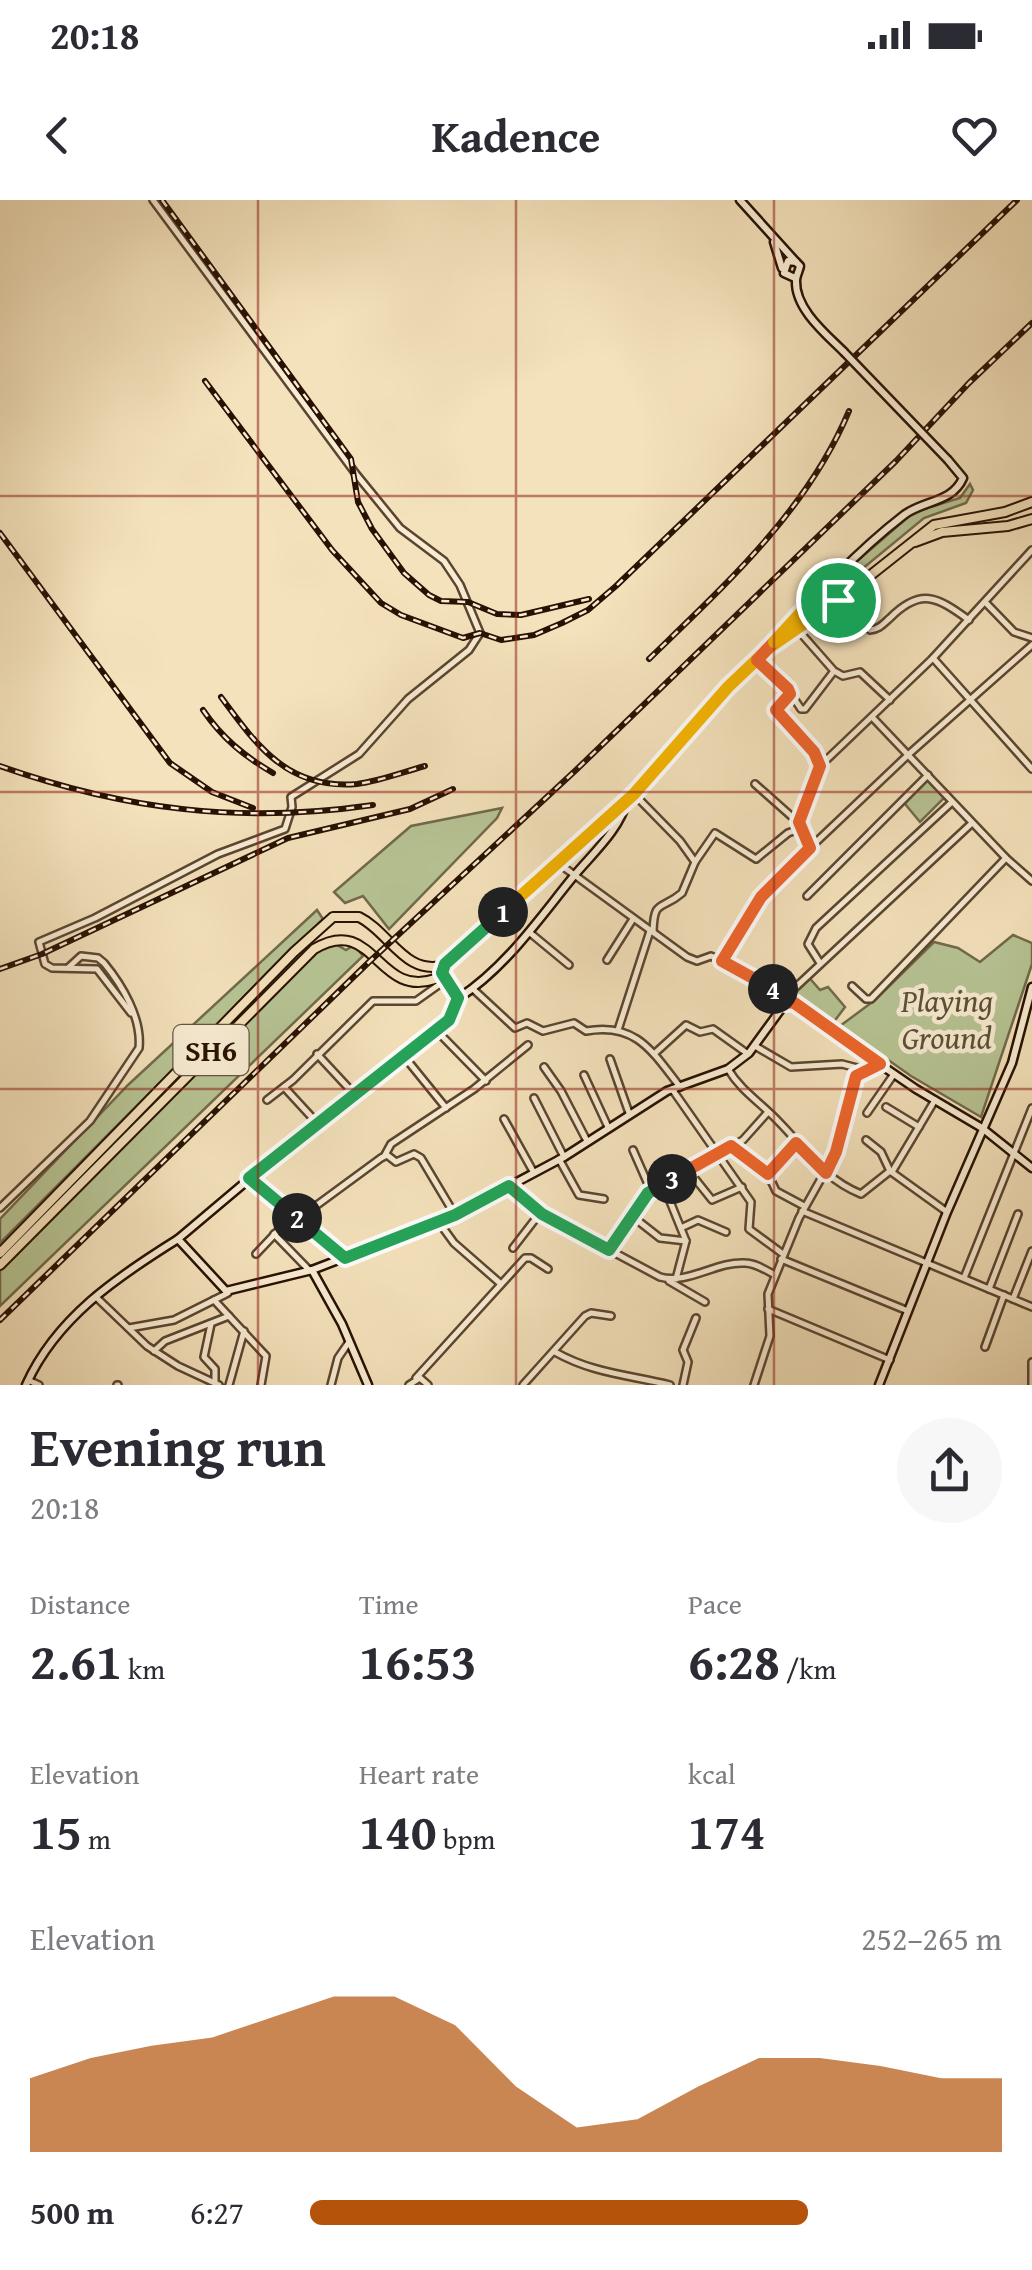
<!DOCTYPE html>
<meta charset="utf-8">
<style>
:root{--surface:#fff;--page:#f7f7f7;--text:#2b2b33;--muted:#7c7c81;--accent:#b45309}
body{margin:0;font-family:"Gentium Book Plus",serif;background:var(--page);color:var(--text);height:100vh;display:flex;flex-direction:column;font-size:38px;white-space:nowrap}
*{box-sizing:border-box;margin:0}
p{font-size:32px;color:var(--muted)}
.icon{flex:none;width:55px;height:55px;fill:none;stroke:currentColor;stroke-width:2;stroke-linecap:round;stroke-linejoin:round}
.map{position:relative;height:1185px;overflow:hidden}
.panel{display:flex;flex-direction:column;background:var(--surface);flex:1}
.panel>*{flex:none}
.pin{position:absolute;display:grid;place-items:center;width:85px;height:85px;color:#fff;margin:-42px;border:5px solid #fff;border-radius:50%;box-shadow:0 2px 10px #0007}
.km{position:absolute;width:50px;height:50px;margin:-25px;border-radius:50%;background:#222;color:#fff;font-size:28px;line-height:50px;text-align:center}
.round{display:grid;place-items:center;flex:none;width:105px;height:105px;border-radius:52px;background:var(--page)}
.overview{display:flex;align-items:center;justify-content:space-between;height:170px;padding:0 30px}
h1{font-size:55px;font-weight:800;line-height:75px}
.stats{display:grid;grid-template-columns:repeat(3,1fr);gap:15px;height:170px;padding:10px 30px}
.stats div{display:grid;align-content:center}
.stats b{font-size:50px;font-weight:800}
.stats small{font-size:28px;font-weight:400}
.stats p{font-size:28px}
.chart{height:280px;padding:20px 30px}
.chart p{display:flex;justify-content:space-between}
.chart svg{width:100%;height:180px;margin-top:10px;fill:var(--accent);opacity:.7}
ul{padding:0 30px;list-style:none;font-size:32px}
li{display:grid;grid-template-columns:160px 120px 1fr;align-items:center;height:75px}
li i{height:25px;border-radius:12px;background:var(--accent)}
.status{display:flex;justify-content:space-between;align-items:center;height:70px;padding:0 50px;background:var(--surface);direction:ltr}
.status svg{height:28px;fill:currentColor}
header{display:flex;justify-content:space-between;align-items:center;height:130px;padding:0 30px;background:var(--surface);font-size:45px;font-weight:800}
.map>svg:first-child{display:block}
.green{fill:#b7c494;stroke:#706a4b;stroke-width:2.5}
.lines{fill:none;stroke-linecap:round;stroke-linejoin:round}
.street-casing{stroke:#5b4530;stroke-width:10}
.secondary-casing{stroke:#281102;stroke-width:11}
.primary-casing{stroke:#281102;stroke-width:12}
.street{stroke:#f8ecd3;stroke-width:5}
.secondary{stroke:#f8ecd3;stroke-width:6}
.primary{stroke:#f4e2bc;stroke-width:8}
.rail-casing{stroke:#281102;stroke-width:6}
.rail{stroke:#f8ecd3;stroke-width:2.5;stroke-dasharray:8;stroke-linecap:butt}
.secondary-bridge-casing{stroke:#281102;stroke-width:11;stroke-linecap:butt}
.secondary-bridge{stroke:#f8ecd3;stroke-width:6}
.split-1-casing{stroke:#fff;stroke-width:20}
.split-2-casing{stroke:#fff;stroke-width:20}
.split-3-casing{stroke:#fff;stroke-width:20}
.split-4-casing{stroke:#fff;stroke-width:20}
.split-5-casing{stroke:#fff;stroke-width:20}
.split-6-casing{stroke:#fff;stroke-width:20}
.split-1{stroke:#f5b400;stroke-width:12}
.split-2{stroke:#22a559;stroke-width:12}
.split-3{stroke:#22a559;stroke-width:12}
.split-4{stroke:#f0652b;stroke-width:12}
.split-5{stroke:#f0652b;stroke-width:12}
.split-6{stroke:#f5b400;stroke-width:12}
.grid{fill:none;stroke:#8f2418;stroke-width:2.5;stroke-opacity:0.55}
.labels{text-anchor:middle;dominant-baseline:central;stroke-width:9;stroke-linejoin:round;paint-order:stroke}
.shield{fill:#f8ecd3;stroke:#665341;stroke-width:2.5}
.shield-label{font-size:30px;font-weight:bold;fill:#281102}
.park-label{font-size:32px;font-style:italic;fill:#5a5035;stroke:#f8ecd3}
</style>
<div class="status"><b>20:18</b><svg viewBox="0 0 49 12"><path d="M0 12V9h3v3zM5 12V6h3v6zM10 12V3h3v9zM15 12V0h3v12zM26 1h20v11H26zM47 4h2v5h-2z"/></svg></div>
<header><svg class="icon" aria-label="back" viewBox="0 0 24 24"><path d="M15 5l-7 7 7 7"/></svg>Kadence<svg class="icon" aria-label="heart" viewBox="0 0 24 24"><path d="M12 20l-8-8c-3-5 5-10 8-4 3-6 11-1 8 4z"/></svg></header>
<div class="map">
<svg width="1032" height="1185" viewBox="0 0 1032 1185">
<rect width="100%" height="100%" fill="#f4e2bc"/>
<filter id="stains"><feTurbulence type="fractalNoise" baseFrequency=".002" numOctaves="4"/><feColorMatrix values="0 0 0 0 .2 0 0 0 0 .09 0 0 0 0 .02 0 0 0 .5 -.17"/></filter>
<radialGradient id="worn" r=".72"><stop offset=".6" stop-color="#630" stop-opacity="0"/><stop offset="1" stop-color="#630" stop-opacity=".3"/></radialGradient>
<!-- green -->
<g class="green">
<path d="M970,284L973,290L966,303L924,318L839,388L835,385V380L914,312L960,298Z"/>
<path d="M929,572L949,593L920,622L901,599Z"/>
<path d="M502,608L497,618L389,729L363,696L345,703L334,692L411,626Z"/>
<path d="M317,710L323,719L0,1043V1019L128,885Z"/>
<path d="M1013,735L1032,743V764L981,917L911,876L840,826L875,800L934,742L958,748L980,762Z"/>
<path d="M330,741L346,750L354,745L363,756L0,1106V1066L307,758Z"/>
<path d="M806,774L820,790L828,787L845,807L833,823L789,790Z"/>
</g>
<g class="lines">
<!-- street casing -->
<g class="street-casing">
<g id="street">
<path d="M841,398L870,430C879,429 882,425 890,418C921,387 937,397 969,420"/>
<path d="M985,402L1014,432L1032,438"/>
<path d="M933,458L1032,569"/>
<path d="M757,460L785,485L801,509H805L834,471L798,430"/>
<path d="M836,472L843,476L860,472L890,500"/>
<path d="M790,493L776,510L814,552L820,566L799,623L810,648"/>
<path d="M872,517L1006,658L1032,681"/>
<path d="M820,566L933,458L1032,350"/>
<path d="M755,584L799,623"/>
<path d="M634,594L680,641L695,662L682,693C661,711 654,698 653,732"/>
<path d="M695,662L715,633L756,659L788,633L799,629"/>
<path d="M558,663L687,757L697,761L711,756C738,768 766,780 786,803"/>
<path d="M807,696L928,575"/>
<path d="M529,732L569,765"/>
<path d="M607,760L633,719"/>
<path d="M722,761L748,715L774,682L909,554L1032,445"/>
<path d="M820,763L808,744L816,728L952,602"/>
<path d="M852,786L866,799H871L1006,658"/>
<path d="M473,789L515,828L527,823L543,831L574,823L586,831C636,822 652,851 680,887"/>
<path d="M783,799L972,623"/>
<path d="M131,813L97,769L52,768L45,764L39,742L95,718L218,654L285,629L292,607L291,597L359,554L408,499L469,450L480,433L460,385L444,361L400,328L356,274L153,0"/>
<path d="M436,830L486,881"/>
<path d="M618,830L650,731"/>
<path d="M755,846L791,867L842,864L865,870"/>
<path d="M317,854L355,895"/>
<path d="M654,854L686,825L700,832L713,829L748,854"/>
<path d="M403,855L446,908"/>
<path d="M610,859L629,913"/>
<path d="M544,867L561,891L587,941"/>
<path d="M728,869C741,891 760,902 778,921C805,948 823,979 861,994L890,971L947,1012"/>
<path d="M584,875L608,927"/>
<path d="M284,887L318,924"/>
<path d="M672,889L751,1002L749,1029L783,1054"/>
<path d="M534,898L564,957"/>
<path d="M267,900L293,880L373,801H416L447,779"/>
<path d="M886,907L919,927"/>
<path d="M867,913L894,874"/>
<path d="M504,919L534,973"/>
<path d="M866,940L881,952L890,971"/>
<path d="M731,946L768,974L776,991L804,1006"/>
<path d="M633,950L651,991"/>
<path d="M385,955L391,944L474,889L528,845"/>
<path d="M559,959L579,995L604,999"/>
<path d="M688,970L712,1000L742,987"/>
<path d="M892,972L935,900"/>
<path d="M768,974L796,943"/>
<path d="M249,978L345,1058"/>
<path d="M663,984L686,1041L676,1079"/>
<path d="M510,986L542,1014L660,1077C687,1085 717,1061 745,1063C755,1063 766,1070 775,1075"/>
<path d="M0,1008L90,921L139,848C142,818 122,785 104,763L98,758L81,756L69,767"/>
<path d="M802,1011L1032,1107"/>
<path d="M632,1016L660,1038L686,1041"/>
<path d="M298,1019L381,958L387,955L396,962L414,954L421,958L455,1015"/>
<path d="M438,1021L454,1043L501,1084"/>
<path d="M683,1027L698,1020L726,1032"/>
<path d="M274,1034L308,1069"/>
<path d="M513,1048L540,1013"/>
<path d="M609,1050L648,993L743,940L768,912"/>
<path d="M256,1054L293,1015"/>
<path d="M781,1059L908,1111"/>
<path d="M964,1078L1032,908"/>
<path d="M669,1081L705,1102"/>
<path d="M989,1089L1018,1014"/>
<path d="M96,1097L147,1146L178,1166L219,1185"/>
<path d="M1013,1099L1032,1051"/>
<path d="M214,1100L266,1156L261,1185"/>
<path d="M768,1109L890,1160"/>
<path d="M211,1124L204,1157L215,1169V1183"/>
<path d="M129,1128L174,1120L228,1093"/>
<path d="M985,1147L1004,1095"/>
<path d="M154,1151L165,1141L229,1116"/>
<path d="M555,1152C592,1173 629,1175 670,1185"/>
<path d="M416,1178L525,1058H531L548,1069"/>
<path d="M28,1180L39,1185"/>
<path d="M117,1185H118"/>
<path d="M229,1185L244,1131"/>
<path d="M331,1185L338,1158L349,1142"/>
<path d="M409,1185L420,1178L428,1185"/>
<path d="M523,1185L585,1116L591,1113L611,1116"/>
<path d="M683,1185L688,1162L683,1150L696,1118"/>
<path d="M754,1185L770,1136L768,1094L799,1018L836,952L856,876L880,864"/>
<path d="M1032,1185V1162"/>
</g>
</g>
<!-- secondary casing -->
<g class="secondary-casing">
<g id="secondary">
<path d="M740,0L796,62"/>
<path d="M774,42L782,68"/>
<path d="M795,78L784,73L788,61L796,62L800,66C799,71 796,76 796,81C795,109 826,134 844,152"/>
<path d="M774,443C815,397 856,352 904,315C924,300 952,303 963,278L948,260"/>
<path d="M459,798C506,767 538,720 573,677C592,654 620,630 627,600"/>
<path d="M312,1070L455,1015L564,957L667,891L728,869L749,853L784,805L789,802L916,889L982,928L1032,968"/>
<path d="M26,1185C56,1118 117,1077 178,1039"/>
<path d="M368,1185L342,1124L312,1070L226,1091L178,1039L299,937L449,820L459,798L439,768"/>
<path d="M879,1185L947,1012L1012,863L1032,787"/>
</g>
</g>
<!-- primary casing -->
<g class="primary-casing">
<g id="primary">
<path d="M915,342L942,332L1008,326L1032,319"/>
<path d="M827,383L826,396L838,400"/>
<path d="M0,1053L294,752L333,717H359C390,732 405,777 445,765"/>
<path d="M0,1065L314,749C374,713 377,799 435,779L445,765L634,594L728,487L770,447L819,416L934,325L1005,312L1032,302"/>
</g>
</g>
<!-- street -->
<use href="#street" class="street"/>
<!-- secondary -->
<use href="#secondary" class="secondary"/>
<!-- primary -->
<use href="#primary" class="primary"/>
<!-- rail casing -->
<g class="rail-casing">
<g id="rail">
<path d="M162,0L351,259L358,302L372,329L404,373L429,395L441,401L468,402L497,414L521,415L589,399"/>
<path d="M205,181L332,350L381,403L401,415L463,438L480,433L501,440L534,435L562,423L588,410L616,386L1017,0"/>
<path d="M0,333L170,563L212,592L253,608"/>
<path d="M649,459C726,384 807,311 849,211"/>
<path d="M221,497C257,546 288,590 357,584C380,581 403,572 425,566"/>
<path d="M203,510C222,538 244,556 273,573"/>
<path d="M0,566C125,610 241,624 373,605"/>
<path d="M0,769L42,754L288,638L410,609L453,589"/>
<path d="M0,1120L369,762L576,570L896,261L969,183L1032,123"/>
</g>
</g>
<!-- rail -->
<use href="#rail" class="rail"/>
<!-- secondary-bridge casing -->
<g class="secondary-bridge-casing">
<path id="secondary-bridge" d="M844,152L948,260"/>
</g>
<!-- secondary-bridge -->
<use href="#secondary-bridge" class="secondary-bridge"/>
</g>
<g class="lines">
<!-- split-1 casing -->
<g class="split-1-casing">
<path id="split-1" d="M503,712L634,594L728,487L770,447L838,400"/>
</g>
<!-- split-2 casing -->
<g class="split-2-casing">
<path id="split-2" d="M297,1018L249,978L449,820L458,798L442,773L445,764L503,712"/>
</g>
<!-- split-3 casing -->
<g class="split-3-casing">
<path id="split-3" d="M297,1018L345,1058L455,1015L509,986L542,1014L609,1050L648,993L672,979"/>
</g>
<!-- split-4 casing -->
<g class="split-4-casing">
<path id="split-4" d="M672,979L731,946L768,974L796,943L826,973L836,952L856,876L880,864L793,802L786,803L773,789"/>
</g>
<!-- split-5 casing -->
<g class="split-5-casing">
<path id="split-5" d="M773,789L722,761L761,697L810,648L799,622L820,566L814,552L776,510L790,494L788,489L757,460L774,442"/>
</g>
<!-- split-6 casing -->
<g class="split-6-casing">
<path id="split-6" d="M774,442L827,384L826,396L838,400"/>
</g>
<!-- split-1 -->
<use href="#split-1" class="split-1"/>
<!-- split-2 -->
<use href="#split-2" class="split-2"/>
<!-- split-3 -->
<use href="#split-3" class="split-3"/>
<!-- split-4 -->
<use href="#split-4" class="split-4"/>
<!-- split-5 -->
<use href="#split-5" class="split-5"/>
<!-- split-6 -->
<use href="#split-6" class="split-6"/>
</g>
<!-- grid -->
<path class="grid" d="M258,0V1185M516,0V1185M774,0V1185M0,296H1032M0,592H1032M0,889H1032"/>
<g class="labels">
<!-- shield labels -->
<rect class="shield" x="173.5" y="825" width="75" height="50" rx="8"/>
<g class="shield-label">
<text x="211" y="850">SH6</text>
</g>
<!-- park labels -->
<g class="park-label">
<text x="947" y="800">Playing<tspan x="947" dy="37">Ground</tspan></text>
</g>
</g>
<rect width="100%" height="100%" filter="url(#stains)"/>
<rect width="100%" height="100%" fill="url(#worn)"/>
</svg>
<div class="pin" style="left:838px;top:400px;background:#1e9e55"><svg class="icon" aria-label="arrive" viewBox="0 0 24 24"><path d="M6 21V4h12l-3 4 3 4H6"/></svg></div>
<b class="km" style="left:503px;top:712px">1</b>
<b class="km" style="left:297px;top:1018px">2</b>
<b class="km" style="left:672px;top:979px">3</b>
<b class="km" style="left:773px;top:789px">4</b>
</div>
<section class="panel">
<div class="overview"><div><h1>Evening run</h1><p>20:18</p></div><a class="round"><svg class="icon" aria-label="share" viewBox="0 0 24 24"><path d="M12 15V3M7 8l5-5 5 5M5 13v7h14v-7"/></svg></a></div>
<div class="stats">
<div><p>Distance</p><b>2.61<small> km</small></b></div>
<div><p>Time</p><b>16:53</b></div>
<div><p>Pace</p><b>6:28<small> /km</small></b></div>
</div>
<div class="stats">
<div><p>Elevation</p><b>15<small> m</small></b></div>
<div><p>Heart rate</p><b>140<small> bpm</small></b></div>
<div><p>kcal</p><b>174</b></div>
</div>
<div class="chart"><p><span>Elevation</span>252–265 m</p>
<svg viewBox="0 0 160 44" preserveAspectRatio="none"><path d="M0 44V26L10 21L20 18L30 16L40 11L50 6L60 6L70 13L80 28L90 38L100 36L110 28L120 21L130 21L140 23L150 26L160 26V44z"/></svg>
</div>
<ul>
<li><b>500 m</b>6:27<i style="width:72%"></i></li>
</ul>
</section>
